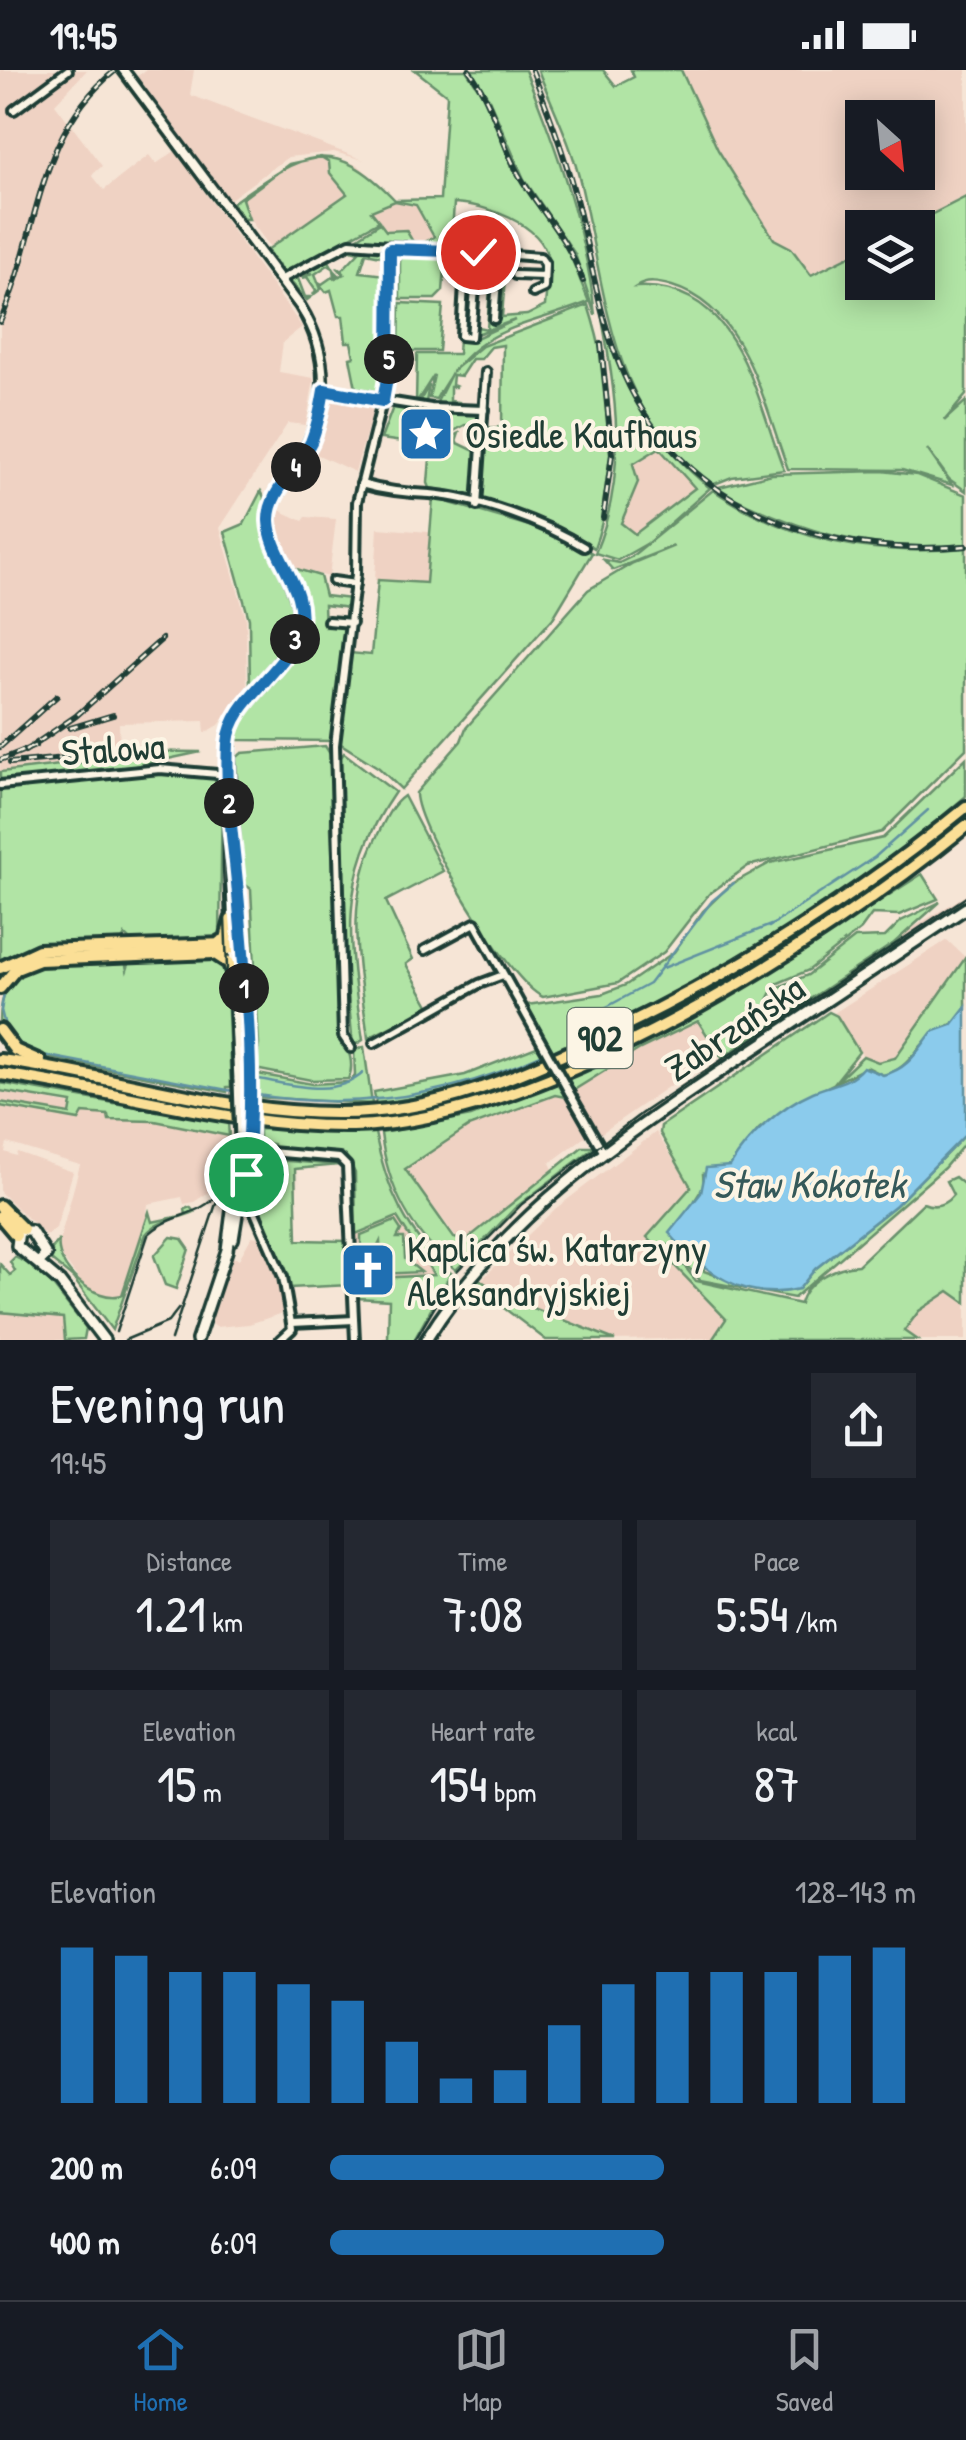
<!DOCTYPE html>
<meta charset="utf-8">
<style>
:root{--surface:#171b24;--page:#242831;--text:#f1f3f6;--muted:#9ea1a6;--line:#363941;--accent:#1f6fb2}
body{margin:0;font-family:"Patrick Hand",sans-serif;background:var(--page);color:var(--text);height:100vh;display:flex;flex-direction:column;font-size:38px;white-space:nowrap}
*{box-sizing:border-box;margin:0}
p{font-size:32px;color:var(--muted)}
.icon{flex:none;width:55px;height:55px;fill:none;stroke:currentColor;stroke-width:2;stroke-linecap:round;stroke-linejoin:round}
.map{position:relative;height:1270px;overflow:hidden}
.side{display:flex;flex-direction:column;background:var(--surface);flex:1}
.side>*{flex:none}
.needle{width:65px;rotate:153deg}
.tools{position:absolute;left:845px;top:30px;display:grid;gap:20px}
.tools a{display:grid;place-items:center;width:90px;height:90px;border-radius:0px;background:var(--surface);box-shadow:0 5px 25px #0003;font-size:50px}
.pin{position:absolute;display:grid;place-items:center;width:85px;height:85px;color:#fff;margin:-42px;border:5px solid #fff;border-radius:50%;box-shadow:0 2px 10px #0007}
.km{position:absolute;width:50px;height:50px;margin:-25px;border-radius:50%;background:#222;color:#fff;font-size:28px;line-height:50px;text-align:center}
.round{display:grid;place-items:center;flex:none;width:105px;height:105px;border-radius:0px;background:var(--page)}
.headline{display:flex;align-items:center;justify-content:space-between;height:170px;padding:0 50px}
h1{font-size:55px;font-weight:600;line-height:75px}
.figures{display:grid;grid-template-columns:repeat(3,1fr);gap:15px;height:170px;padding:10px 50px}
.figures div{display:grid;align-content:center;border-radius:0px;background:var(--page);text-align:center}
.figures b{font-size:50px;font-weight:600}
.figures small{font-size:28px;font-weight:400}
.figures p{font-size:28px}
.chart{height:280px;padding:20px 50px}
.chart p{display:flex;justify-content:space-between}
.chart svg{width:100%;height:180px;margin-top:10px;stroke:var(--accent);stroke-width:6}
ul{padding:0 50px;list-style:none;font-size:32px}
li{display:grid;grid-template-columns:160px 120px 1fr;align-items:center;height:75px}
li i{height:25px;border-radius:12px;background:var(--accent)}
.status{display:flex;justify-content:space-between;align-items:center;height:70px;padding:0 50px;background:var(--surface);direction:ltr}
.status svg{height:28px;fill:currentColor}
.tab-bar{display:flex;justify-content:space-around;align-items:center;height:140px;border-top:2px solid var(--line);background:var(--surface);font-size:28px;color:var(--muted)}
.tab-bar a{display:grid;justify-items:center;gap:5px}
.tab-bar .active{color:var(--accent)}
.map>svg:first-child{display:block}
.built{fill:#efd2c3;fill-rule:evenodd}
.green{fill:#b1e4a5;stroke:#68906c;stroke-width:2.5;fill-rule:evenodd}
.water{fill:#8bcbec;stroke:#6092a2;stroke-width:2.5}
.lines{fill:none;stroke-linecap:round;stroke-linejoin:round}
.stream{stroke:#6092a2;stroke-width:2.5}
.minor-casing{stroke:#1f3d34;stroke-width:14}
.tertiary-casing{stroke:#1f3d34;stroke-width:15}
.secondary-casing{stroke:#1f3d34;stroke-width:16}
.primary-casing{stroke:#1f3d34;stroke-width:18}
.minor{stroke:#fcf5e5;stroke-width:6}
.tertiary{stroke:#fcf5e5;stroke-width:8}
.secondary{stroke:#fcf5e5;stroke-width:9}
.primary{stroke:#fbdf96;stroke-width:10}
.tram{stroke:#1f3d34;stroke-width:2.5}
.rail-casing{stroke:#1f3d34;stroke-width:6}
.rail{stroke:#fcf5e5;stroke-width:2.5;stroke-dasharray:8;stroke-linecap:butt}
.minor-bridge-casing{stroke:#1f3d34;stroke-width:14;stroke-linecap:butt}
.secondary-bridge-casing{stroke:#1f3d34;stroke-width:16;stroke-linecap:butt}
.minor-bridge{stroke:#fcf5e5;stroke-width:6}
.secondary-bridge{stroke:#fcf5e5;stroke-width:9}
.route-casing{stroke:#fff;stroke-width:20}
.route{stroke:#1f6fb2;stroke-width:12}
.labels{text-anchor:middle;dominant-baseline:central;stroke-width:8;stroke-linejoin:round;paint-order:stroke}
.shield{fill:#fcf5e5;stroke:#617469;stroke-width:2.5}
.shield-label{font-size:35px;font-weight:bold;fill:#1f3d34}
.poi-label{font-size:38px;fill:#1f3d34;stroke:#fcf5e5;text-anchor:start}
.street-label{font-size:38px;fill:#1f3d34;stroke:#fcf5e5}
.water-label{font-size:40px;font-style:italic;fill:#355959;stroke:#fcf5e5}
</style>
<div class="status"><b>19:45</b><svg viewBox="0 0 49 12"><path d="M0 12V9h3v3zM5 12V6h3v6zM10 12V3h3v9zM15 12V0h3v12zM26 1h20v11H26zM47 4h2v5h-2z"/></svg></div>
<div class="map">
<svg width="966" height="1270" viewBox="0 0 966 1270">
<rect width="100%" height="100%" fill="#f6e5d6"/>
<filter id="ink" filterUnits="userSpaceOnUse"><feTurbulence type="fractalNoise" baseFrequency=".01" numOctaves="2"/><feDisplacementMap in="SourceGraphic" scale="20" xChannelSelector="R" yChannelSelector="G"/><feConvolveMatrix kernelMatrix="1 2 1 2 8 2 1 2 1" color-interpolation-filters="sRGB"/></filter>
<g filter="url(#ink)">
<!-- built -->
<g class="built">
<path d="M0,0H66L20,35L23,38L74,0H87L55,34L102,96L92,105L104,120L149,85L156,94L175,81L302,257L283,272L279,302L314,308L306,355L288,353L220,458L246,549L247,619L219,655L205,663L204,651L119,653L120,688L0,702Z"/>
<path d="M146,0H194L190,25L364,90L334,82L288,87L229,130L136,7Z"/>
<path d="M681,0H966V127L907,157L862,158V180L811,205L791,178L774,169L718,80ZM862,48H918V102H862Z"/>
<path d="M325,87L358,95L388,122L273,181L236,131L289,93Z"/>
<path d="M395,131L416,135L434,167L416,177L386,161L370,141Z"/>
<path d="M336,328L373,340L355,402L314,383L329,332Z"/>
<path d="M659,378L695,418L636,465L621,453L638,412L633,394Z"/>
<path d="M277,439L303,451L306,447L336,449L329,507L290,497L275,459Z"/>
<path d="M378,458L429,462L426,514L375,510Z"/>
<path d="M966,825V828L614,1063L909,860Z"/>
<path d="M947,870L966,888L903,983L882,992L863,986L834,943Z"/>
<path d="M698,951L718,982L600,1064L574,1020L640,979Z"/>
<path d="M0,1021L229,1066L215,1118L194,1132L184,1134L182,1127L148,1134L145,1158L122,1225L108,1228L86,1219L57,1180L80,1095L7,1073L5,1082L16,1086L17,1082L73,1102L56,1158L46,1166L0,1122Z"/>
<path d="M555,1025L565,1027L586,1066L550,1093L553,1099L469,1170H458L405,1099L468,1057Z"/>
<path d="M656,1062L691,1117L647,1167L727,1249L717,1268L613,1270L505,1227L481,1210L555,1139Z"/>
<path d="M397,1146L435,1205L358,1209L356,1165Z"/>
<path d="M252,1166L264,1168L286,1242L249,1254L216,1257L210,1252L232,1187L239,1189Z"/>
<path d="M949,1221L966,1233V1270H917L904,1261L918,1241Z"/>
<path d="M0,1242L64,1248L65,1270H0Z"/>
</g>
<!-- green -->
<g class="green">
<path d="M415,0H466L487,31L512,97L567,177L589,232C516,260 475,256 436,329L429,328L434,305L416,333L417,284H458L459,268L470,271L515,250L474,265L473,256L487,259L492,190L480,193V187L497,191L493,250L497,249L501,207H505L502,247L527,245L545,236C546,221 550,202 548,188C541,153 484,134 454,133L451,178L352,171L380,153L386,161L406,160L416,177L434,167L416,135L395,131L371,141L379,151L285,204L267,180L347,124L330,103L329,92L321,87L289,94L242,129L249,149H244L232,133C299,86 330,61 395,130L440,129L447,25Z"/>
<path d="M471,0H525C557,78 586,161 595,245L575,184L524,109L488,27Z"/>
<path d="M538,0H603L616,16L634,7L631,0H681L718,80L774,169L791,178L811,205L862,180V212H918V158L907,157L966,127V325L944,351L966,331V421L949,409L927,379L952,415L902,400L788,399C764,335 746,238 672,216C658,212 647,210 636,217C738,211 754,323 784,400L732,407L712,415C610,343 607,226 581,115C572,75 553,38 538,0Z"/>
<path d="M348,176L387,183L386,187L366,183L360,202L386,205L380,322L356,318L350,288L354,287L351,272H346L343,246H338L331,220L326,222L317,211L322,214L335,205L334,200L338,204L333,209L344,204L337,197L342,200L359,182L347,179L329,191L333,198L328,195L315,204L321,219L313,225L316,220L307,207L302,208L313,203L297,206L305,227H311L307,230L290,211L293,208L288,209Z"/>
<path d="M400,183L446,185L443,221L435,229H400Z"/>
<path d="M400,233L443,235L439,281H399Z"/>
<path d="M588,235C612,309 621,405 594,478L559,457L482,434L485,358L502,357L503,275L491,277L481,289H472L461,306L453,305L452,315L457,317H450V331L459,332V337L418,334L429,315L426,332H437L453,300L482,276Z"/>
<path d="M600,237C620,309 650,371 710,418L648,473L618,490L595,483C630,401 615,321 600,237ZM659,378L695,418L635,464L621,453L638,412L633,394Z"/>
<path d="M393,337L410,340L403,345L413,340L477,344L479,356L465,355L439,369L428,363L424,375L381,369Z"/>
<path d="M459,363L456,372L479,383L476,429L430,418L428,413L431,376Z"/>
<path d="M882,401L917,405L966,425V474C869,484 799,462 715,418L772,404Z"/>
<path d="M713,420C790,472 874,487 966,478V679L882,762L748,796L709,824L664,882L618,913L543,927C510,914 415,758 416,723L461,671L466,658L588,520L633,493L674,476L613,500L604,490L619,493L631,487Z"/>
<path d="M261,421C270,435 261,449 266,465C292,550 316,540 250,617L249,549L225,462L244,454Z"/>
<path d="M433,428L557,464L592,483L553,548L401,719L379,698L338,672L350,583L371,585L378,510L426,513Z"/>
<path d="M290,497L320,506L325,526L351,529L350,538L324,535L325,557L347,556L334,671L238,670L234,667L237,656C276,608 328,561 290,497Z"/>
<path d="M325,676L332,687L331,758L341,966C349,978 355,996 348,1009L311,1010L255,999L259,975L251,819L243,813L236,688L242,683Z"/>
<path d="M120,681L201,682L135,696L0,711V702L119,688Z"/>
<path d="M344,683L395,722C337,806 348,874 363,970L353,976L341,847L339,690Z"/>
<path d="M966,688V726C843,834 701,913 553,982L527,935L602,924L626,915L674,882L703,841L730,815L770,793L883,768Z"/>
<path d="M156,701L222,709L220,869L133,873L125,865L121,873L29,878L0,893V717Z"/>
<path d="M404,726L443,801L386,831L413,889L406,894L430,937L368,968C359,897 343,831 378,764C385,750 391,735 404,726Z"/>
<path d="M966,744C959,761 930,777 915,789C804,871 686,937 561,996L770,884L867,820Z"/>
<path d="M922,804L938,829L899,845L872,844L861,859L809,900L776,914L768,930L779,949L722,988L698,951L640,979L574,1020L567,1008L745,917Z"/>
<path d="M940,832L894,873L783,947L773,927L779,917L808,905L855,868L885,867L901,851Z"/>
<path d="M214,887L226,893L231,1017H227V1022L31,984L21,979L0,952C0,877 71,892 125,891L127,900L130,891Z"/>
<path d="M966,887C966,902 966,922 966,936C961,954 944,956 931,966C914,980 908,1000 883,1005L867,997L789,1036L759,1059L730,1096L703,1104L704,1116L695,1130L704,1201L751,1218L799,1219L815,1199L896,1135L966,1064V1072L944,1098L794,1228L700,1210L667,1174L696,1211L800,1234C805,1211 836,1196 858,1195L923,1133C935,1138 945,1135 953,1125L946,1111L955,1107L966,1116V1233L949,1221L919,1241L904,1261L917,1270H712L726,1249L647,1167L691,1117L660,1063L661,1056L829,942L837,946L859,982L831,1017L863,986L878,992L895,988Z"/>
<path d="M539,976L545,986C491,1010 435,1028 376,1033L374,1022L465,1005Z"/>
<path d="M364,977L372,1034L257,1027L258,1004L312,1014L349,1012L355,1006L354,979Z"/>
<path d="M556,1012L565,1027L555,1025L468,1057L405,1099L454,1168L465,1171L582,1077H595L515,1138L456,1200C413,1165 387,1118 381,1063L471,1046Z"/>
<path d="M0,1013L228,1053L229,1066L155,1051L109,1050L108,1045L83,1043L79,1050L0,1036V1032L70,1044L72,1033L0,1021Z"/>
<path d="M259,1059L375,1063C386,1118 407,1165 451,1203L414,1270H382L388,1269L389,1230L358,1228V1209L434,1205L397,1147L356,1164L355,1103L346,1086L274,1079L273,1074L259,1072Z"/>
<path d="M262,1089L339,1095L295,1099L297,1170L348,1171L350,1215L289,1218L250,1111L253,1096Z"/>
<path d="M190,1137L194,1142C178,1149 158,1150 146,1164L112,1260L73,1208L51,1190V1180L59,1170C54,1198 95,1233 122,1225L149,1142L152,1152L186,1145L185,1139Z"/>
<path d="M395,1151L401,1160L397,1168H404L405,1189L421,1202L381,1204L386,1190L381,1189L380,1172L374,1184L361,1182V1165Z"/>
<path d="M171,1167L182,1169L189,1179L176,1219L165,1215L154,1186Z"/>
<path d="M15,1187L40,1199L86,1258L84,1269L65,1270L63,1248L0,1242V1194L10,1205L15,1201L10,1192Z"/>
<path d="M476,1207L505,1227L615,1270H546L471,1213Z"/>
</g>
<!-- water -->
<path class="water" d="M966,937V1064L896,1135L815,1199L799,1219C745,1233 702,1201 669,1163L701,1123L706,1098L730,1096C748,1066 781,1036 813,1022C831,1014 849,1014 863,997L883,1005C909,999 917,981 932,962L952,955Z"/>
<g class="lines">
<!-- stream -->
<g class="stream">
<path d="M769,857L875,787L928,740"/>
<path d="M663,898L776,853"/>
<path d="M5,919L1,940L6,960"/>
<path d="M575,954L649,914L712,831L734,813"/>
<path d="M13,970L43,985L238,1022"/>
<path d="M259,1009C293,1015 335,1028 363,1003"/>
<path d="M251,1024C351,1041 449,1027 541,985"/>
</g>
<!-- minor casing -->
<g class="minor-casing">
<g id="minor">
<path d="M14,40L68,0"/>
<path d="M466,181L461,266L471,267L478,182"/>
<path d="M515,205L544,206"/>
<path d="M280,210L350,173L540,187L545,194L544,218L533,223"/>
<path d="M494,249L499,184"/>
<path d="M324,321L431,338L484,340"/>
<path d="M361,414C385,421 405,423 430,424C477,428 544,452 584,477"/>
<path d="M477,436L486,302"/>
<path d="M333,511L355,514"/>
<path d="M328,551L352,553"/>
<path d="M0,715L160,699L229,705"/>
<path d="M425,880L475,853L543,975"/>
<path d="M374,973L479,914L503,905"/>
<path d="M351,978L343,966L335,675L356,504L357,432L389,304L390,179"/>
<path d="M569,1022L604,1083"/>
<path d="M247,1080L339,1088L347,1096L355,1270"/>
<path d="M244,1117L283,1207L292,1259L280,1270"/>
<path d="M292,1253L354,1250"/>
</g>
</g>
<!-- tertiary casing -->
<g class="tertiary-casing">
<g id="tertiary">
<path d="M123,0L300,236C334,291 328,348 293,401C284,415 270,430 269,448C267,489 312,520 297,564C284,603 241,626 229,665L234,900"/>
<path d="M234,797L243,888"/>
</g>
</g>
<!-- secondary casing -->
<g class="secondary-casing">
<g id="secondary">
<path d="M243,896L248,1012"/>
<path d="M234,909L239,1010"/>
<path d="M233,1169L249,1069"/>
<path d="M39,1192L46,1185L31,1161H19L17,1176L60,1212L104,1270"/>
<path d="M197,1270L227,1180L241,1070"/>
<path d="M426,1270C503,1146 619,1069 739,989C815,939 890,888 966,838"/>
</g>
</g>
<!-- primary casing -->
<g class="primary-casing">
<g id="primary">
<path d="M220,872L226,869L231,850"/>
<path d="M215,884L229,893L234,909"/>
<path d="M0,898L39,880L226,874L239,881L243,896"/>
<path d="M0,918L16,899L39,890L214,883L235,877L241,867"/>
<path d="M0,960L15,980L40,991"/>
<path d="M0,990C112,1005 223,1043 336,1043C437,1044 520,1006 609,963C737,902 856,827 966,737"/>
<path d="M0,1004C117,1020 234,1058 353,1056C543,1052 821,874 966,756"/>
<path d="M0,1136L23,1159"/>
<path d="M0,1146L16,1165"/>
</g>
</g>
<!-- minor -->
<use href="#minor" class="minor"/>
<!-- tertiary -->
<use href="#tertiary" class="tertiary"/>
<!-- secondary -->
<use href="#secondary" class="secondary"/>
<!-- primary -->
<use href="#primary" class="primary"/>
<!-- tram -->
<g class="tram">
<path d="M117,0L297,241C327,286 325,343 296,388C285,405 269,422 265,442C257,491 314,524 287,575"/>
<path d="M457,1201L522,1134L642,1043L966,827"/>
<path d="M116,1262L148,1165C168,1144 200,1147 220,1122"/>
<path d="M125,1270L168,1252L179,1238"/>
<path d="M171,1270L234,1079L223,796V672L230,651"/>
<path d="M415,1270L450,1211"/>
</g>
<!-- rail casing -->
<g class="rail-casing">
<g id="rail">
<path d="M469,0C493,32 500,71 519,105C540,141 569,170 583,211"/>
<path d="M532,0C550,45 567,90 578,137C591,188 598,241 618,291C674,436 821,489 966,476"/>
<path d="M0,252C40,162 34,65 116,0"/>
<path d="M601,274L612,384L603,448"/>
<path d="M70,658L113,645"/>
<path d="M0,677L57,626"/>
<path d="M25,681L76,646L162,569"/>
<path d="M0,690L35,676"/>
<path d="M10,693L99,685"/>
</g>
</g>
<!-- rail -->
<use href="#rail" class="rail"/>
<!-- minor-bridge casing -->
<g class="minor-bridge-casing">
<path id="minor-bridge" d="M543,975L569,1022"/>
</g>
<!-- secondary-bridge casing -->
<g class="secondary-bridge-casing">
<g id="secondary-bridge">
<path d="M239,1010L241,1070"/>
<path d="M248,1012L249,1069"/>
</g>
</g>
<!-- minor-bridge -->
<use href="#minor-bridge" class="minor-bridge"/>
<!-- secondary-bridge -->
<use href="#secondary-bridge" class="secondary-bridge"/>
</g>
</g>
<g class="lines" filter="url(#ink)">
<!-- route casing -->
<g class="route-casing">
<path id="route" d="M246,1104C256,1012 246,915 238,824C234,774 225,724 228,673C231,629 288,602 299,559C309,518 271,489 269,451C268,422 299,397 311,372C318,355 321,338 324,320L383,331L389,297L390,179L478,182"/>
</g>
<!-- route -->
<use href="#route" class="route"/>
</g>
<!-- icons -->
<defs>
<g id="sight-square" transform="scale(2.875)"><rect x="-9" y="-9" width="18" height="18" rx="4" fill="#1f6fb2" stroke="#fcf5e5"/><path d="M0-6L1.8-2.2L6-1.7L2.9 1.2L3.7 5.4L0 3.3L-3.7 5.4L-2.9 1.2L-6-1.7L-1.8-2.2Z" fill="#fff"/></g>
<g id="church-square" transform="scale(2.875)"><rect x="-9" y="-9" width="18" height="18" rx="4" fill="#1f6fb2" stroke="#fcf5e5"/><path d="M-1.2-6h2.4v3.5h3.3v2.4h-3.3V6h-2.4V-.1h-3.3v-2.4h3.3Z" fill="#fff"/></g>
</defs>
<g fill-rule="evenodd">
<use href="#sight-square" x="426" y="364"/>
<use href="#church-square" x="368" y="1200"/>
</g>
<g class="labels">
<!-- shield labels -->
<rect class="shield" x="567.5" y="938" width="65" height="60" rx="8"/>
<g class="shield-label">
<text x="600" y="968">902</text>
</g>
<!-- poi labels -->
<g class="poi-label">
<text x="465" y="364">Osiedle Kaufhaus</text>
<text x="407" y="1178">Kaplica św. Katarzyny<tspan x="407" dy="44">Aleksandryjskiej</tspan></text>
</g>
<!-- street labels -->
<g class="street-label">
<text transform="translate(113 678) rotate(-4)">Stalowa</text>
<text transform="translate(734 957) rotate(-34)">Zabrzańska</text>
</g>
<!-- water labels -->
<g class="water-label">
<text x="809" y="1113">Staw Kokotek</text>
</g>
</g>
</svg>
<div class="tools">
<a><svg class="needle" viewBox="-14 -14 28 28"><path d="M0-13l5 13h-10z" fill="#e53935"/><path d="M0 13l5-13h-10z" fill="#9ea1a6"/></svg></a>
<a><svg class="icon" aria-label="layers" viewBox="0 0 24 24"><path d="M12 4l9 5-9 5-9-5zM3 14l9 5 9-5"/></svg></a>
</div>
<div class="pin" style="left:246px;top:1104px;background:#1e9e55"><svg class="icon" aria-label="arrive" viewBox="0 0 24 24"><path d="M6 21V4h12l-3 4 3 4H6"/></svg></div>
<div class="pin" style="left:478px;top:182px;background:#d93025"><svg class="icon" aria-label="check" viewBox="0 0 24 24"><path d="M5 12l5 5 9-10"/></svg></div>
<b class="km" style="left:244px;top:918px">1</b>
<b class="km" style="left:229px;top:733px">2</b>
<b class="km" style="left:295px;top:569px">3</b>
<b class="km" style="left:296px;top:397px">4</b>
<b class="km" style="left:389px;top:289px">5</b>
</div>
<section class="side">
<div class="headline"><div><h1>Evening run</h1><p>19:45</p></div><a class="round"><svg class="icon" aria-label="share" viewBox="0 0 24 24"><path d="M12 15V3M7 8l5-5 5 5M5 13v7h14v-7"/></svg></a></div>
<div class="figures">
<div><p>Distance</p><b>1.21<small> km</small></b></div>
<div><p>Time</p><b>7:08</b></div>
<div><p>Pace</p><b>5:54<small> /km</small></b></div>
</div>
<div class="figures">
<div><p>Elevation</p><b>15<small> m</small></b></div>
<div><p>Heart rate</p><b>154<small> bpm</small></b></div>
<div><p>kcal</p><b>87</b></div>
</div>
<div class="chart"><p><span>Elevation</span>128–143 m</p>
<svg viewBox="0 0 160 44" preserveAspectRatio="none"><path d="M5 44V6M15 44V8M25 44V12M35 44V12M45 44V15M55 44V19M65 44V29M75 44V38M85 44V36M95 44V25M105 44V15M115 44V12M125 44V12M135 44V12M145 44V8M155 44V6"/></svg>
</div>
<ul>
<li><b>200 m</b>6:09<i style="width:57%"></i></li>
<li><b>400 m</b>6:09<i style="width:57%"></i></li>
</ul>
</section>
<nav class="tab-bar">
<a class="active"><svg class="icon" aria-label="home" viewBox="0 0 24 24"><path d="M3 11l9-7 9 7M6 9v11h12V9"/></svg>Home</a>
<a><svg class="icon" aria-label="map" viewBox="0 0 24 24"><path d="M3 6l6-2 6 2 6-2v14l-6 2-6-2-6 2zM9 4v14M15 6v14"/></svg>Map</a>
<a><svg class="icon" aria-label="saved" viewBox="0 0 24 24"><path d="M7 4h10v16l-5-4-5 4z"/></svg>Saved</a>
</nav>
